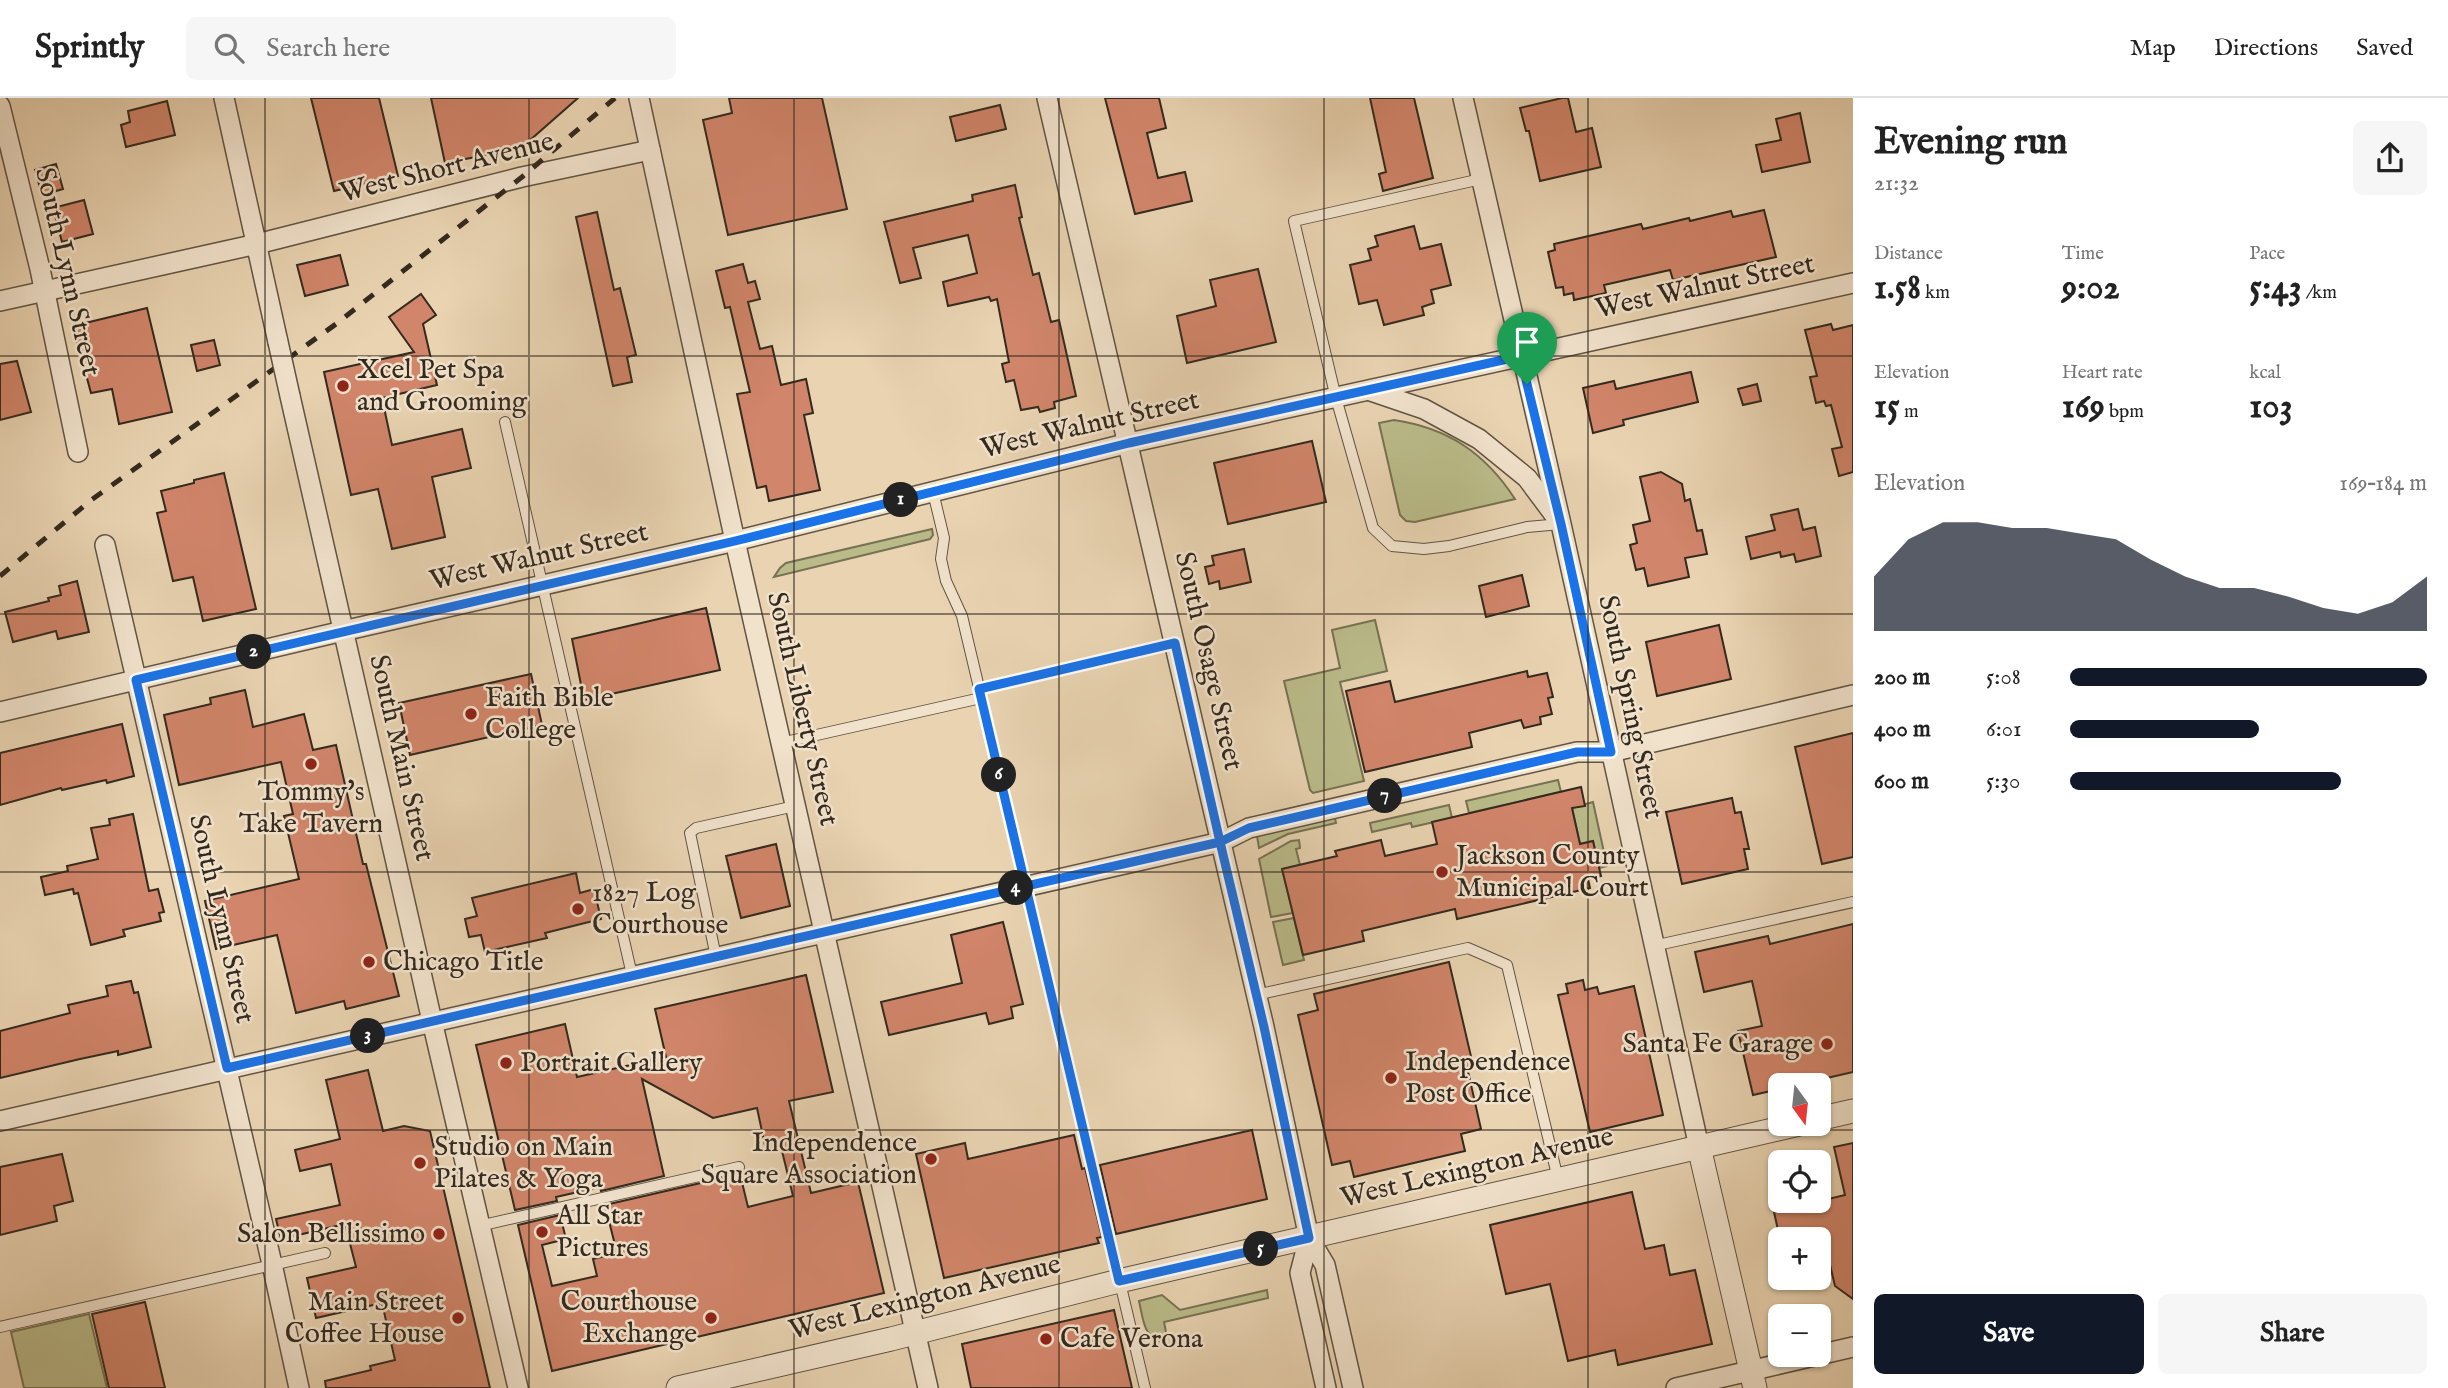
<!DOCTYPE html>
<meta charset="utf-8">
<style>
:root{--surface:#fff;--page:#f6f6f6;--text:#222;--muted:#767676;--line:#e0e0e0;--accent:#111827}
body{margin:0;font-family:"IM FELL English",serif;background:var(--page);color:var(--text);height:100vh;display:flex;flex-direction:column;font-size:26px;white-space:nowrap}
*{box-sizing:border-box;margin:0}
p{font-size:23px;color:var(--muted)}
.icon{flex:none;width:38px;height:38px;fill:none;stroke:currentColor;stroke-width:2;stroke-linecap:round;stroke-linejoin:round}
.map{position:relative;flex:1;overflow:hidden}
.sheet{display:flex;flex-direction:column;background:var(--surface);width:595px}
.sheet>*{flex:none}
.needle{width:46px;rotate:165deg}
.controls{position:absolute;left:1768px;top:975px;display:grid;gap:14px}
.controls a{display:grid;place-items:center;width:63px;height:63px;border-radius:10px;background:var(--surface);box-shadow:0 2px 5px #0004;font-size:35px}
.pin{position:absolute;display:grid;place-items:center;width:60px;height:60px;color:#fff;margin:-72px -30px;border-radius:50% 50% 50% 0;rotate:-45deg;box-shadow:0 0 7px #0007}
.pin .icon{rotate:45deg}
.km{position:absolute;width:35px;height:35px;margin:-18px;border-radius:50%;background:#222;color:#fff;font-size:19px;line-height:35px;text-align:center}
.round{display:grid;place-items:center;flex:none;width:74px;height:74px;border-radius:10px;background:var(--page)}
.overview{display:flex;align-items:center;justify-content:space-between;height:119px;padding:0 21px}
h1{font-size:38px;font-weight:700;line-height:52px}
.stats{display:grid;grid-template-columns:repeat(3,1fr);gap:10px;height:119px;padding:7px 21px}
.stats div{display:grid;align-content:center}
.stats b{font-size:35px;font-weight:700}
.stats small{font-size:19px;font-weight:400}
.stats p{font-size:19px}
.chart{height:196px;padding:14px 21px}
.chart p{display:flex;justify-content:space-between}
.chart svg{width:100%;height:126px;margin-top:7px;fill:var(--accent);opacity:.7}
.primary-button{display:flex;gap:14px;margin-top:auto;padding:14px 21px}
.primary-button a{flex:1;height:80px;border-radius:10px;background:var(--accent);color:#fff;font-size:28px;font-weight:700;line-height:80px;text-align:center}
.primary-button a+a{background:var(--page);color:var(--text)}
ul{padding:0 21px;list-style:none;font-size:23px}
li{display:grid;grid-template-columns:112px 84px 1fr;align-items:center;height:52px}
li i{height:18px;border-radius:9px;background:var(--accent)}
header{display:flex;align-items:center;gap:42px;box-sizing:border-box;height:98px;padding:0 35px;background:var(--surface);border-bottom:2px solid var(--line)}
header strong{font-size:33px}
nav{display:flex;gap:38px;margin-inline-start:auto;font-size:24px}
.search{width:490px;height:63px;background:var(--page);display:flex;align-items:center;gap:18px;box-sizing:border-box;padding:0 24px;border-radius:10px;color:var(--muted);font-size:26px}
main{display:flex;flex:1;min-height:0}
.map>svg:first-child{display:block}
.green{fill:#babb89;stroke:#767254;stroke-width:2}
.building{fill:#d1856a;stroke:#332a1f;stroke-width:2}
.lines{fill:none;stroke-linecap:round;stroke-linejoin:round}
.service-casing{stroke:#605444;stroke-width:12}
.minor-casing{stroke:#605444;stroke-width:22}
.tertiary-casing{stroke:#605444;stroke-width:25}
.service{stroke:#f1e2cc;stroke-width:10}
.minor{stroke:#f1e2cc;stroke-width:19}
.tertiary{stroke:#f1e2cc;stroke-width:23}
.rail{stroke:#332a1f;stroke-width:5;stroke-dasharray:12 12;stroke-linecap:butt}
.minor-bridge-casing{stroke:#605444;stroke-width:22;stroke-linecap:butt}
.minor-bridge{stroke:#f1e2cc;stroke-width:19}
.route-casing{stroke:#fff;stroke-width:14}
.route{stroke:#1a73e8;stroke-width:9}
.grid{fill:none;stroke:#332a1f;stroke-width:2;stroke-opacity:0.55}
.poi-dot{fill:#8f2418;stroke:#f1e2cc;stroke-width:2.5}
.labels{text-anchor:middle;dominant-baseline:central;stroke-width:5;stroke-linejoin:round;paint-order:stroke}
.street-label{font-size:28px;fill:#332a1f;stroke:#f1e2cc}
.poi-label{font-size:28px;fill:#332a1f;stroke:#f1e2cc;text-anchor:start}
</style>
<header>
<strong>Sprintly</strong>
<div class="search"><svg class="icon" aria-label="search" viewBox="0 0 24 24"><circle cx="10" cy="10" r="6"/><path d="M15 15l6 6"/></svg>Search here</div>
<nav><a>Map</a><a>Directions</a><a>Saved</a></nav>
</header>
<main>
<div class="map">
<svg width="1853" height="1290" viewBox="0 0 1853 1290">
<rect width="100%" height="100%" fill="#e9d3b1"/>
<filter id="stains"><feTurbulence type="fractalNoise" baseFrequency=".00286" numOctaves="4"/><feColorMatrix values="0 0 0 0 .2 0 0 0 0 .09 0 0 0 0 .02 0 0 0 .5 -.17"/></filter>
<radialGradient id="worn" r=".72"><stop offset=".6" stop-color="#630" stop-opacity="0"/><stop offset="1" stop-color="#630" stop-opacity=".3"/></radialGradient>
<!-- green -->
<g class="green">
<path d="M1394,322C1448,330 1485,355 1515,401L1415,424L1406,423L1400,417L1379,325Z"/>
<path d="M932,431L933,437L930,441L774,479L780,470L786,465Z"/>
<path d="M1375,522L1387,573L1340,584L1364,683L1313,695L1310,692L1284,583L1340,570L1332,532Z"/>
<path d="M1558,682L1561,694L1469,715L1466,703Z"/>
<path d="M1593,704L1607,768L1599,770L1593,743L1580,746L1572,710Z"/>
<path d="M1449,707L1452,720L1412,729L1411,725L1372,734L1370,725Z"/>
<path d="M1335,720L1336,725L1288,736L1259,750L1257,738Z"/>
<path d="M1299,742L1300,750L1296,751L1300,767L1282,771L1293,815L1271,819L1259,761L1291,743Z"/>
<path d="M1294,820L1304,862L1283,867L1273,824Z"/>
<path d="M1267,1192L1268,1200L1164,1224L1167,1239L1162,1244C1143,1239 1143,1220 1139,1203L1162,1197L1180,1212Z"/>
<path d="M89,1216L107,1290H24L11,1234Z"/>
</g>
<!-- building -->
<g class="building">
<path d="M311,0H379L398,78L334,93Z"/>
<path d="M431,0H578L521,50L445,65Z"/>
<path d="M729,0H822L847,111L728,137L703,22L732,15Z"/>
<path d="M1105,0H1159L1166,30L1147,35L1158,80L1185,74L1192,103L1135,116Z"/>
<path d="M1370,0H1414L1433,80L1383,93L1379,76L1386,74Z"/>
<path d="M1562,0H1568L1576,34L1592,30L1601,69L1540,83L1529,33H1526L1520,10Z"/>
<path d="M167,3L175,37L126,49L121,27L130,24L128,13Z"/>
<path d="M1000,7L1006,31L956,43L950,19Z"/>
<path d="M1800,15L1810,64L1762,74L1756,47L1781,42L1776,21Z"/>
<path d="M56,66L63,91L42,97L35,72Z"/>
<path d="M1015,87L1022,119L1019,120L1033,177L1039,175L1051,224L1059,222L1076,298L1054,304L1055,310L1040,314L1038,309L1021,312L1014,282L1006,284L1002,266L1009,264L997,201L991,203L989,199L948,208L943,184L977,175L968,137L913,150L921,180L900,185L884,124L973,103L972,97Z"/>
<path d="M84,102L93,136L62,144L53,110Z"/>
<path d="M1764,112L1776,159L1673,182L1670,172L1604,187L1606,195L1574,202L1573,195L1564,197L1563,189L1556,190L1548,154L1555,152L1554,146L1641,126L1643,131L1689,120L1690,123L1731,113L1733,119Z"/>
<path d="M597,114L614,192L620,190L636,257L627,259L632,284L613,288L576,119Z"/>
<path d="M1414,128L1420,151L1441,146L1451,187L1431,192L1434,205L1422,209L1424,217L1384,227L1377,202L1359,206L1350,167L1371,162L1368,151L1378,148L1375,138Z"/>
<path d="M340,157L348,187L305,198L297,167Z"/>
<path d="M743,166L748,185L755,183L760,201L748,204L760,251L772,248L781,287L806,281L813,315L804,317L820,392L769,403L766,388L757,390L737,296L750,294L730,209L725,210L716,173Z"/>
<path d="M1258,171L1276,244L1187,265L1177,218L1216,208L1210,182Z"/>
<path d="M421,196L436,217L423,226L437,287L382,300L392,347L462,331L471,370L432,379L445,439L392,451L378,391L351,397L324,274L414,254L389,219Z"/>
<path d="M147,210L172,314L119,326L112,291L91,295L73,228Z"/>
<path d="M1831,226L1833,232L1853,227V374L1839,378L1832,351L1842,349L1831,307L1826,308L1824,303L1816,305L1810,279L1817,278L1805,232Z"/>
<path d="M214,242L220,267L197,273L191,247Z"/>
<path d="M17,263L31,314L0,322V266Z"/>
<path d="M1691,274L1698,304L1623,322L1624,327L1593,335L1583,290L1614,283L1616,291Z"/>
<path d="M1757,286L1761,303L1743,307L1738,291Z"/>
<path d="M1312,343L1326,404L1228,426L1214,365Z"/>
<path d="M1661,374L1682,386L1685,403L1690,401L1697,433L1702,432L1707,456L1685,460L1689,479L1648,488L1644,470L1636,472L1630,447L1637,445L1633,427L1650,423L1640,379Z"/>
<path d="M224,375L256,511L203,523L193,479L173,483L157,415L166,413L161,393L194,385V382Z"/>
<path d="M1798,411L1803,432L1815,429L1821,458L1796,464L1794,456L1781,459L1780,454L1751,461L1746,439L1775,432L1771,417Z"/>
<path d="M1244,451L1251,484L1220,491L1219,483L1209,486L1205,469L1214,467L1212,458Z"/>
<path d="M1522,477L1529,508L1486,519L1479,488Z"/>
<path d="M77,483L89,534L58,541L56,533L13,544L5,514L49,503L48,500L61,497L59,488Z"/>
<path d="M706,510L720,572L584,602L572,541Z"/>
<path d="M1719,527L1731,581L1657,598L1646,544Z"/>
<path d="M1527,573L1528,579L1547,575L1553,599L1548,600L1552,616L1540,619L1541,626L1524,630L1521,622L1469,635L1472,649L1365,674L1346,593L1390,583L1395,604Z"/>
<path d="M531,576L542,627L410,657L399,605Z"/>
<path d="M245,592L253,629L304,616L313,652L336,647L363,766H366L399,898L346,911L344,903L296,915L277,837L216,851L205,803L299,781L284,718L293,716L281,664L179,687L164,617L211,606L210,600Z"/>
<path d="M122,626L134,678L107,685L106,682L62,692L61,690L0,707V655Z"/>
<path d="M1853,635V759L1822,766L1795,649Z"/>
<path d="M1581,689L1585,708L1572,710L1580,746L1593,743L1601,778L1588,781L1590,790L1457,821L1455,811L1362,833L1364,843L1303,857L1282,771L1337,758L1335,753L1381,742L1385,758L1437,746L1432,724Z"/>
<path d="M1732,700L1735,715L1741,714L1749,751H1744L1748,771L1682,786L1666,714Z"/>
<path d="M133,716L149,793L158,791L164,814L159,815L161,823L123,832L125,838L91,847L78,795L74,796L73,791L45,797L41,779L68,773L67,768L98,761L91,730L110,727L109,721Z"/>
<path d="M776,746L790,808L741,820L726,758Z"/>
<path d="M576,775L580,795L594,791L601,821L545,835L547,840L485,854L481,837L469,839L465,821L477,818L472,800Z"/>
<path d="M1003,824L1023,906L1011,909L1013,920L989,926L986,915L889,937L881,904L962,885L951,837Z"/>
<path d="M1853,826V974L1797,987H1780V991L1753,997L1738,933L1762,928L1752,883L1704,894L1695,854L1768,838L1770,846Z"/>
<path d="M1449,864L1473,967L1467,969L1481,1031L1461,1036L1465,1053L1354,1079L1350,1063L1332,1067L1298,917L1318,912L1314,896Z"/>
<path d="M806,877L833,994L789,1003L811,1095L858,1084L884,1195L552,1273L518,1127L560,1117L566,1141L542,1147L552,1188L597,1178L593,1161L617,1155L605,1107L740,1076L748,1109L793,1098L781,1049L766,1052L757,1010L713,1020L642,981L664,1078L601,1093L600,1089L556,1099L557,1103L515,1112L476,947L565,926L577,979L666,959L655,911Z"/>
<path d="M1583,882L1585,892L1597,889L1599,896L1634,888L1663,1017L1590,1034L1558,897L1568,895L1566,886Z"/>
<path d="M131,883L134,895L138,894L151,949L118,957V953L80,961L0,980V933L70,915L68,907L108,898L106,888Z"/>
<path d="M368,972L383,1033L404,1028L430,1033L490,1290H326L325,1283L371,1272L370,1268L395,1262L382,1205L316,1220L307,1180L356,1169L345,1126L281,1141L276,1121L340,1107L331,1066L300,1073L295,1052L340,1041L326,982Z"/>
<path d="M1252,1032L1267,1101L1116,1136L1100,1067Z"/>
<path d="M1074,1037L1082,1071L1085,1070L1102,1139L1097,1140L1099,1145L944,1180L916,1056L965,1045L968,1061Z"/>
<path d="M1853,1045V1201L1835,1188L1822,1133L1780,1141L1774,1114L1845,1097L1834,1049Z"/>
<path d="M62,1056L73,1103L54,1108L57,1123L0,1137V1069Z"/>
<path d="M1632,1094L1645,1151L1664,1147L1670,1177L1695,1172L1712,1246L1618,1267L1615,1252L1568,1263L1550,1186L1506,1196L1490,1127Z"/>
<path d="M145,1204L165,1290H109L92,1216Z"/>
<path d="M1114,1212L1132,1290H971L962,1246Z"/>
</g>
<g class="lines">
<!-- service casing -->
<g class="service-casing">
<g id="service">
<path d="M1481,81L1294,123L1336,300L1373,430L1392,448L1424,451L1449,448L1527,429L1561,426"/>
<path d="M505,324L632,877"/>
<path d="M933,394L944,440L941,461L946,483L962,518L1145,1290"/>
<path d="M979,591L1175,545"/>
<path d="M781,645L981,600"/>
<path d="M1653,848L1853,804"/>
<path d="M716,859L690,735L696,730L795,708"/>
<path d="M1256,897L1468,850L1507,867L1558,1081"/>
<path d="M479,1128L739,1069"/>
<path d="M0,1229L325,1155"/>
</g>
</g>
<!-- minor casing -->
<g class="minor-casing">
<g id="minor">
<path d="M224,0L278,244"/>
<path d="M639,0L735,443L928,1290"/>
<path d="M1047,0L1264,929L1309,1140L1325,1167L1353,1290"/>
<path d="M1463,0L1561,426L1699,1049"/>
<path d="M0,8L40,171L78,354"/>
<path d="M0,203L257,146L522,79L650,52"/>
<path d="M1371,293L1424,311L1479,341L1527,380L1556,419"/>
<path d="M290,298L432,923L518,1290"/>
<path d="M105,447L272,1166L299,1290"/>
<path d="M0,614L343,533L735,443L1129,345L1853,185"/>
<path d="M0,1023L1221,744L1249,730L1577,654H1611L1853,597"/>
<path d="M1309,1140L1300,1175L1326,1290"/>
<path d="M1676,1290L1853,1249"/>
</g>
</g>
<!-- tertiary casing -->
<g class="tertiary-casing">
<g id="tertiary">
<path d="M1818,1021L1853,1013"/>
<path d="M1699,1049L1755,1290"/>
<path d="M678,1290L891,1241L1119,1183L1799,1026"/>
</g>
</g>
<!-- service -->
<use href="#service" class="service"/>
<!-- minor -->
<use href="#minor" class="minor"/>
<!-- tertiary -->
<use href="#tertiary" class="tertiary"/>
<!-- rail -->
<path class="rail" d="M0,478L90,403L336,226L522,79L615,0"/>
<!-- minor-bridge casing -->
<g class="minor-bridge-casing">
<path id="minor-bridge" d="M278,244L290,298"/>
</g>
<!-- minor-bridge -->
<use href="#minor-bridge" class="minor-bridge"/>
</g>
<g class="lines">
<!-- route casing -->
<g class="route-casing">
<path id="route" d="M1527,286L1521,258L1129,345L735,443L136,582L227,970C558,894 889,820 1220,744L1264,929L1309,1140L1119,1183L979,591L1175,545L1220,744L1249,730L1577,654H1611L1561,426L1527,286"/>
</g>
<!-- route -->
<use href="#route" class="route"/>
</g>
<!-- grid -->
<path class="grid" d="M265,0V1290M529,0V1290M794,0V1290M1059,0V1290M1324,0V1290M1588,0V1290M0,258H1853M0,516H1853M0,774H1853M0,1032H1853"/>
<!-- markers -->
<g class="poi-dot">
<circle cx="343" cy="288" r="7"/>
<circle cx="471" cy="616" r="7"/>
<circle cx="311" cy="666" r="7"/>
<circle cx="1442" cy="774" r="7"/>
<circle cx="578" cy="811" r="7"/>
<circle cx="369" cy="864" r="7"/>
<circle cx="1827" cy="946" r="7"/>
<circle cx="506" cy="965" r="7"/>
<circle cx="1391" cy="980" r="7"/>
<circle cx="931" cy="1061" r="7"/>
<circle cx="420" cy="1065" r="7"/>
<circle cx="542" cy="1134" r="7"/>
<circle cx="439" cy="1136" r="7"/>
<circle cx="458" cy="1220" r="7"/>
<circle cx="711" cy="1220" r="7"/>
<circle cx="1046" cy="1241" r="7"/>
</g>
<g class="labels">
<!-- street labels -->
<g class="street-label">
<text transform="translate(447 70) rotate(-14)">West Short Avenue</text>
<text transform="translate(67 174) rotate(77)">South Lynn Street</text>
<text transform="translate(1705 189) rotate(-12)">West Walnut Street</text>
<text transform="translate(1090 327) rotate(-13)">West Walnut Street</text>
<text transform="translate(539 459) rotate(-13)">West Walnut Street</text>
<text transform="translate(1208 563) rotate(77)">South Osage Street</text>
<text transform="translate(1630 609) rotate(78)">South Spring Street</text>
<text transform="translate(802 611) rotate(77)">South Liberty Street</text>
<text transform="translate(401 660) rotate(77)">South Main Street</text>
<text transform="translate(221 821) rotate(77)">South Lynn Street</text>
<text transform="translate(1477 1070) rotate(-13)">West Lexington Avenue</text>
<text transform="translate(925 1200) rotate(-14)">West Lexington Avenue</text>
</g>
<!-- poi labels -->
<g class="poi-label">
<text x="357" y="272">Xcel Pet Spa<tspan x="357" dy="32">and Grooming</tspan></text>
<text x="485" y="600">Faith Bible<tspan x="485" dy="32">College</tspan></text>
<text x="311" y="694" text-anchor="middle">Tommy's<tspan x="311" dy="32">Take Tavern</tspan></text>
<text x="1456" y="758">Jackson County<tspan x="1456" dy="32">Municipal Court</tspan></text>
<text x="592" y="795">1827 Log<tspan x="592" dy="32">Courthouse</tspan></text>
<text x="383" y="864">Chicago Title</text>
<text x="1813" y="946" text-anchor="end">Santa Fe Garage</text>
<text x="1405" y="964">Independence<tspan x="1405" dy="32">Post Office</tspan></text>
<text x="520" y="965">Portrait Gallery</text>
<text x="917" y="1045" text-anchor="end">Independence<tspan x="917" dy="32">Square Association</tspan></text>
<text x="434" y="1049">Studio on Main<tspan x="434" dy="32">Pilates &amp; Yoga</tspan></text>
<text x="556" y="1118">All Star<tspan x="556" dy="32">Pictures</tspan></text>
<text x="425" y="1136" text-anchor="end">Salon Bellissimo</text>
<text x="444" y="1204" text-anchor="end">Main Street<tspan x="444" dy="32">Coffee House</tspan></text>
<text x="697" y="1204" text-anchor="end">Courthouse<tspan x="697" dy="32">Exchange</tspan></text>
<text x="1060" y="1241">Cafe Verona</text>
</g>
</g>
<rect width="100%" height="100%" filter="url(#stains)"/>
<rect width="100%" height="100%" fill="url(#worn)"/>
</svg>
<div class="controls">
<a><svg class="needle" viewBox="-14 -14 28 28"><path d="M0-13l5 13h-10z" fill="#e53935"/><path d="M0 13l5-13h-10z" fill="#767676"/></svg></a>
<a><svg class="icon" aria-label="locate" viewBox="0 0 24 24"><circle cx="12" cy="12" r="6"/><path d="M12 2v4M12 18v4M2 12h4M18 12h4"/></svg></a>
<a>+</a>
<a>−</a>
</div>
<div class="pin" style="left:1527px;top:286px;background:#1e9e55"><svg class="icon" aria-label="arrive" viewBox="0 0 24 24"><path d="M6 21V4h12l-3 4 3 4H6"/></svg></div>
<b class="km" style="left:901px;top:402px">1</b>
<b class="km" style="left:254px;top:554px">2</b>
<b class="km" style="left:368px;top:938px">3</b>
<b class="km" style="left:1016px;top:790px">4</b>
<b class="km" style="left:1261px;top:1151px">5</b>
<b class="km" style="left:999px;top:677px">6</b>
<b class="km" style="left:1385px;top:698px">7</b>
</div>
<section class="sheet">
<div class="overview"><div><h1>Evening run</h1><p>21:32</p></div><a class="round"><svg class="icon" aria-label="share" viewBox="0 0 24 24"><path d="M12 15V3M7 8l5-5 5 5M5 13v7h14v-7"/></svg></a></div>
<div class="stats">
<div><p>Distance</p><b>1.58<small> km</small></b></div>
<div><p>Time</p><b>9:02</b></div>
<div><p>Pace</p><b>5:43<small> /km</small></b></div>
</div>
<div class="stats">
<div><p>Elevation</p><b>15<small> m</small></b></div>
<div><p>Heart rate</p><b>169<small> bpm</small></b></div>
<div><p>kcal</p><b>103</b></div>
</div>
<div class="chart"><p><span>Elevation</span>169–184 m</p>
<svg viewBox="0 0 160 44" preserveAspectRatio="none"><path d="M0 44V25L10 12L20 6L30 6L40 8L50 8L60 10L70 12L80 19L90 25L100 29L110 29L120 32L130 36L140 38L150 34L160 25V44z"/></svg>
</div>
<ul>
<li><b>200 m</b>5:08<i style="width:100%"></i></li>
<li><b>400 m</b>6:01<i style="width:53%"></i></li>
<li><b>600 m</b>5:30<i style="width:76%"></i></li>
</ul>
<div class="primary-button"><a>Save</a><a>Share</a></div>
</section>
</main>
